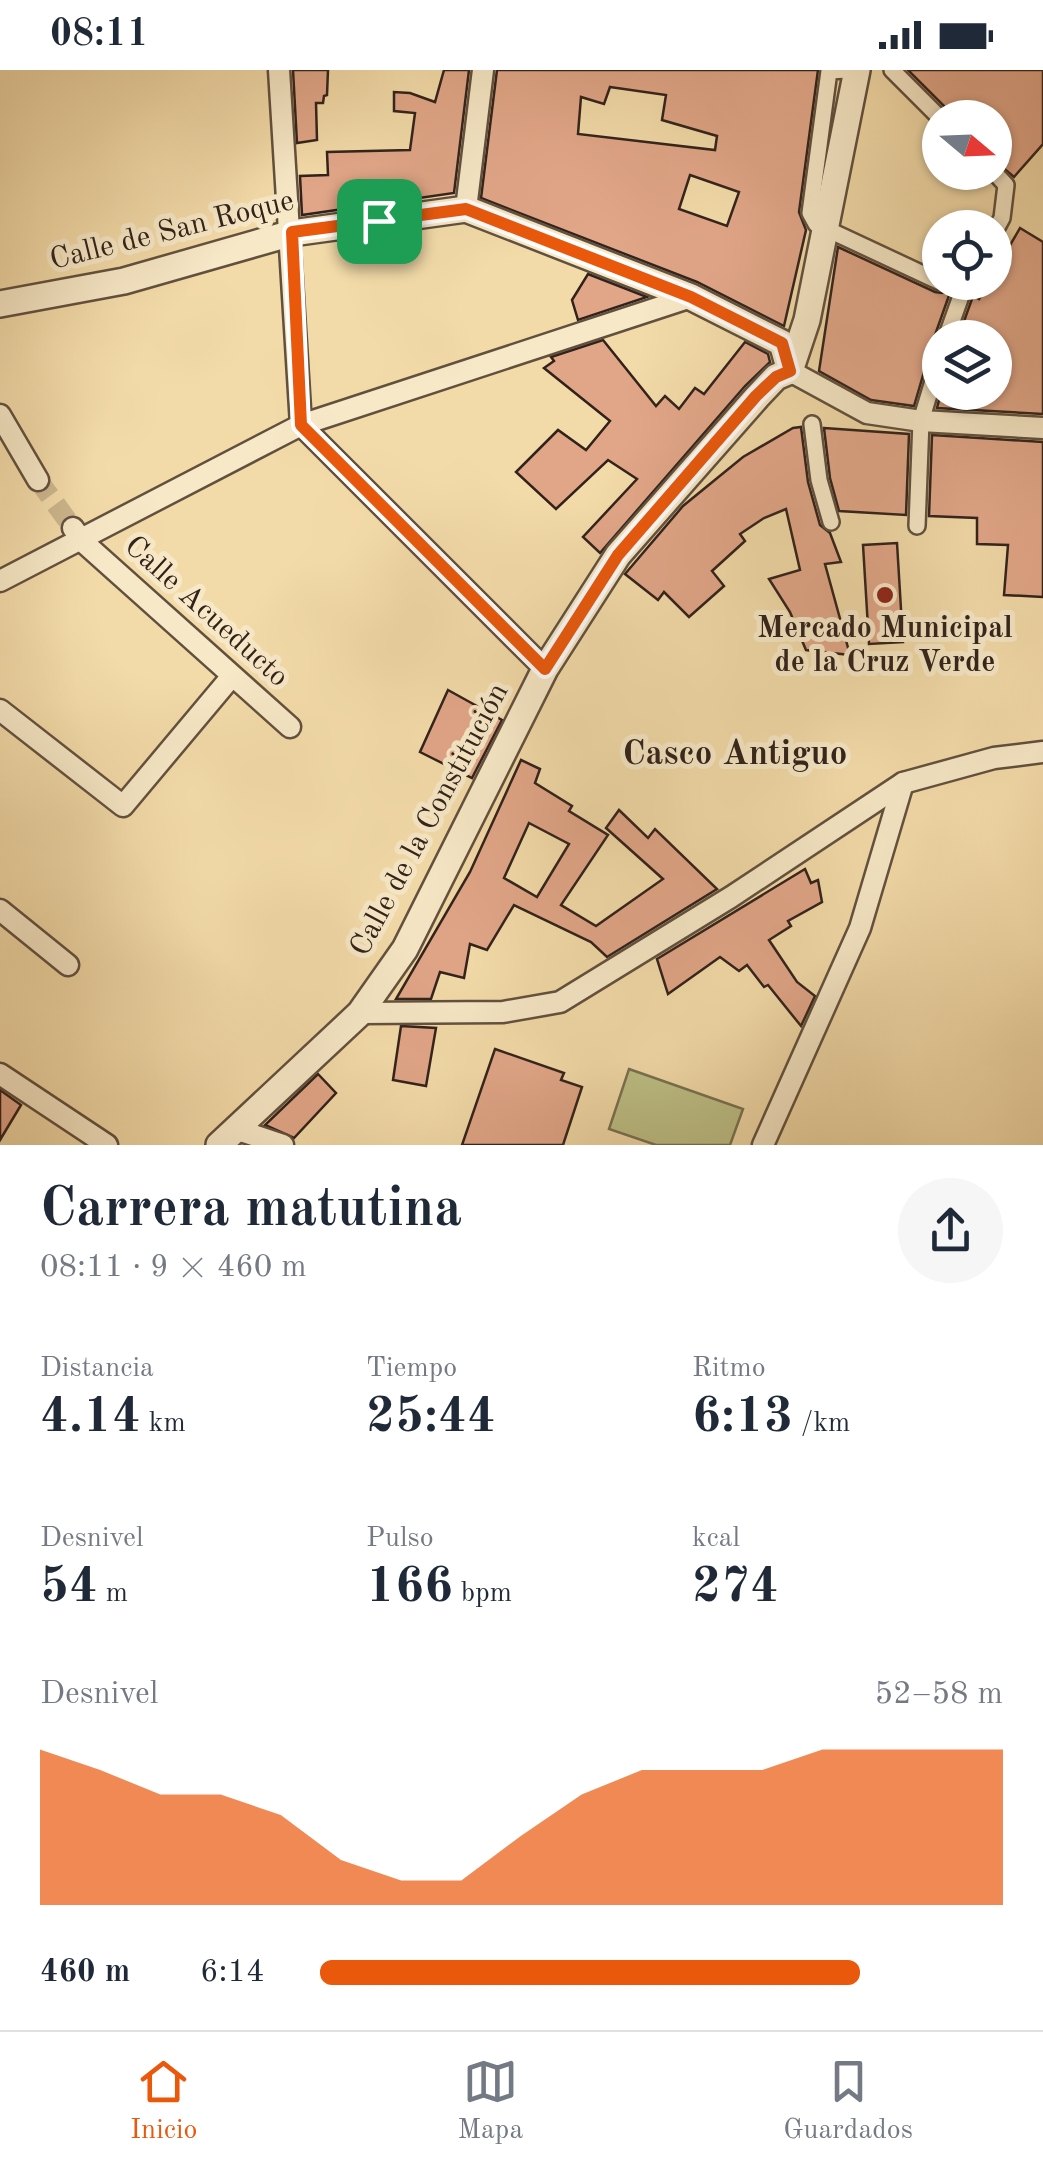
<!DOCTYPE html>
<html lang="es">
<meta charset="utf-8">
<style>
:root{--surface:#fff;--page:#f6f6f7;--text:#1f2937;--muted:#747a83;--line:#e0e1e3;--accent:#ea580c}
body{margin:0;font-family:"Old Standard TT",serif;background:var(--page);color:var(--text);height:100vh;display:flex;flex-direction:column;font-size:38px;white-space:nowrap}
*{box-sizing:border-box;margin:0}
p{font-size:32px;color:var(--muted)}
.icon{flex:none;width:55px;height:55px;fill:none;stroke:currentColor;stroke-width:2;stroke-linecap:round;stroke-linejoin:round}
.map{position:relative;height:1075px;overflow:hidden}
.drawer{display:flex;flex-direction:column;background:var(--surface);flex:1}
.drawer>*{flex:none}
.needle{width:65px;rotate:109deg}
.tools{position:absolute;left:922px;top:30px;display:grid;gap:20px}
.tools a{display:grid;place-items:center;width:90px;height:90px;border-radius:50%;background:var(--surface);box-shadow:0 2px 8px #0004;font-size:50px}
.pin{position:absolute;display:grid;place-items:center;width:85px;height:85px;color:#fff;margin:-42px;border-radius:20px;box-shadow:0 5px 15px #0006}
.round{display:grid;place-items:center;flex:none;width:105px;height:105px;border-radius:52px;background:var(--page)}
.head{display:flex;align-items:center;justify-content:space-between;height:170px;padding:0 40px}
h1{font-size:55px;font-weight:700;line-height:75px}
.figures{display:grid;grid-template-columns:repeat(3,1fr);gap:15px;height:170px;padding:10px 40px}
.figures div{display:grid;align-content:center}
.figures b{font-size:50px;font-weight:700}
.figures small{font-size:28px;font-weight:400}
.figures p{font-size:28px}
.chart{height:280px;padding:20px 40px}
.chart p{display:flex;justify-content:space-between}
.chart svg{width:100%;height:180px;margin-top:10px;fill:var(--accent);opacity:.7}
ul{padding:0 40px;list-style:none;font-size:32px}
li{display:grid;grid-template-columns:160px 120px 1fr;align-items:center;height:75px}
li i{height:25px;border-radius:12px;background:var(--accent)}
.status{display:flex;justify-content:space-between;align-items:center;height:70px;padding:0 50px;background:var(--surface);direction:ltr}
.status svg{height:28px;fill:currentColor}
.tab-bar{display:flex;justify-content:space-around;align-items:center;height:140px;border-top:2px solid var(--line);background:var(--surface);font-size:28px;color:var(--muted)}
.tab-bar a{display:grid;justify-items:center;gap:5px}
.tab-bar .selected{color:var(--accent)}
.map>svg:first-child{display:block}
.green{fill:#bdc086;stroke:#777150;stroke-width:2.5}
.building{fill:#e1a688;stroke:#31221b;stroke-width:2.5;fill-rule:evenodd}
.lines{fill:none;stroke-linecap:round;stroke-linejoin:round}
.minor-tunnel{stroke:#ccb68d;stroke-width:20;stroke-dasharray:20 10;stroke-linecap:butt}
.pedestrian-casing{stroke:#62503e;stroke-width:20}
.minor-casing{stroke:#62503e;stroke-width:25}
.tertiary-casing{stroke:#62503e;stroke-width:30}
.pedestrian{stroke:#f7e8c7;stroke-width:15}
.minor{stroke:#f7e8c7;stroke-width:20}
.tertiary{stroke:#f7e8c7;stroke-width:25}
.route-casing{stroke:#fff;stroke-width:20}
.route{stroke:#ea580c;stroke-width:12}
.poi-dot{fill:#8f2418;stroke:#f7e8c7;stroke-width:4}
.labels{text-anchor:middle;dominant-baseline:central;stroke-width:10;stroke-linejoin:round;paint-order:stroke}
.street-label{font-size:30px;fill:#31221b;stroke:#f7e8c7}
.poi-label{font-size:30px;font-weight:bold;fill:#31221b;stroke:#f7e8c7}
.quarter-label{font-size:35px;font-weight:bold;fill:#31221b;stroke:#f7e8c7}
</style>
<div class="status"><b>08:11</b><svg viewBox="0 0 49 12"><path d="M0 12V9h3v3zM5 12V6h3v6zM10 12V3h3v9zM15 12V0h3v12zM26 1h20v11H26zM47 4h2v5h-2z"/></svg></div>
<div class="map">
<svg width="1043" height="1075" viewBox="0 0 1043 1075">
<rect width="100%" height="100%" fill="#f3dba9"/>
<filter id="stains"><feTurbulence type="fractalNoise" baseFrequency=".002" numOctaves="4"/><feColorMatrix values="0 0 0 0 .2 0 0 0 0 .09 0 0 0 0 .02 0 0 0 .5 -.17"/></filter>
<radialGradient id="worn" r=".72"><stop offset=".6" stop-color="#630" stop-opacity="0"/><stop offset="1" stop-color="#630" stop-opacity=".3"/></radialGradient>
<!-- green -->
<path class="green" d="M629,999L743,1039L730,1075H656L609,1059Z"/>
<!-- building -->
<g class="building">
<path d="M293,0H328L327,25L324,26L323,33H316L317,70L297,73Z"/>
<path d="M444,0H469L454,123L302,145L300,106L328,105L327,82L410,80L415,43L394,41V22L410,23L435,32Z"/>
<path d="M497,0H818L799,142L806,160L784,256L697,212L481,128ZM610,17L666,25L662,50L717,66L715,80L578,64L581,27L604,34ZM690,105L739,122L727,156L679,139Z"/>
<path d="M908,0H1043V74L1014,107L995,91V48H951L948,40Z"/>
<path d="M1020,158L1043,172V344L937,338L941,322H995V268H958L973,226L979,229L988,212H995V201Z"/>
<path d="M838,177L935,222L942,223L952,217L935,265L940,277L929,285L914,336L871,330L819,301Z"/>
<path d="M588,204L647,227L578,250L572,230Z"/>
<path d="M603,270L656,336L665,326L679,339L695,318L704,324L745,272L768,284L770,292L745,316L600,483L583,467L637,409L608,390L556,439L516,402L558,360L586,380L610,351L544,298L554,291L551,287Z"/>
<path d="M801,357L808,412L820,455L830,463L841,492L825,494L850,585L806,580L790,542L769,509L800,500L786,439L764,448L740,464L745,471L712,501L724,516L689,547L664,522L658,530L625,504L683,436L743,387L793,358Z"/>
<path d="M824,358L909,364L906,445L839,441L830,408Z"/>
<path d="M932,365L1043,372V527L1004,525L1008,475L977,474V448L929,446Z"/>
<path d="M897,473L903,572L869,574L863,475Z"/>
<path d="M448,620L502,650L472,708L420,682Z"/>
<path d="M521,690L540,699L535,713L572,736L569,741L608,765L561,835L596,856L663,809L606,758L619,740L648,768L655,759L717,819L607,887L591,872L514,835L487,880L470,874L464,908L440,902L431,929H396L470,802ZM529,753L569,774L537,827L504,808Z"/>
<path d="M805,799L811,813L818,810L822,832L788,851L791,856L769,870L797,912L815,926L801,956L768,915L764,917L747,895L739,901L720,887L668,924L657,889Z"/>
<path d="M401,956L436,958L426,1016L393,1010Z"/>
<path d="M495,979L564,1003L561,1010L582,1017L563,1075H462Z"/>
<path d="M318,1004L336,1023L294,1068L265,1055Z"/>
<path d="M0,1020L21,1035L0,1070Z"/>
</g>
<g class="lines">
<!-- minor-tunnel -->
<path class="minor-tunnel" d="M38,410L73,458"/>
<!-- pedestrian casing -->
<g class="pedestrian-casing">
<g id="pedestrian">
<path d="M847,0L829,1L810,143L816,154L940,212"/>
<path d="M892,0L940,48"/>
<path d="M994,102L1006,115L1002,148L995,161"/>
<path d="M946,268L966,212"/>
<path d="M812,354L819,410L831,452"/>
<path d="M917,456L921,351L940,288"/>
</g>
</g>
<!-- minor casing -->
<g class="minor-casing">
<g id="minor">
<path d="M279,0L301,355L545,599"/>
<path d="M466,139L483,0"/>
<path d="M790,301L867,343L921,351L1043,358"/>
<path d="M0,345L38,410"/>
<path d="M73,458L82,471L290,657"/>
<path d="M0,511L301,355L691,227"/>
<path d="M0,640L123,736L232,606"/>
<path d="M0,840L68,895"/>
<path d="M360,943L503,942L560,932L731,827L903,713L994,688L1043,682"/>
<path d="M0,1004L107,1075"/>
<path d="M235,1059L283,1075"/>
<path d="M763,1075L860,858L903,713"/>
</g>
</g>
<!-- tertiary casing -->
<g class="tertiary-casing">
<g id="tertiary">
<path d="M0,234L124,211L292,163L466,139L691,227L782,273L790,301"/>
<path d="M790,301L807,250L857,0"/>
<path d="M219,1075L360,943L405,879L545,599L618,485L757,327L776,307L790,301"/>
</g>
</g>
<!-- pedestrian -->
<use href="#pedestrian" class="pedestrian"/>
<!-- minor -->
<use href="#minor" class="minor"/>
<!-- tertiary -->
<use href="#tertiary" class="tertiary"/>
</g>
<g class="lines">
<!-- route casing -->
<g class="route-casing">
<path id="route" d="M466,139L691,227L782,273L790,301L776,307L756,326L618,485L545,599L301,355L292,162Z"/>
</g>
<!-- route -->
<use href="#route" class="route"/>
</g>
<!-- markers -->
<circle class="poi-dot" cx="885" cy="525" r="10"/>
<g class="labels">
<!-- street labels -->
<g class="street-label">
<text transform="translate(172 161) rotate(-14)">Calle de San Roque</text>
<text transform="translate(206 542) rotate(42)">Calle Acueducto</text>
<text transform="translate(430 750) rotate(-62)">Calle de la Constitución</text>
</g>
<!-- poi labels -->
<g class="poi-label">
<text x="885" y="559">Mercado Municipal<tspan x="885" dy="34">de la Cruz Verde</tspan></text>
</g>
<!-- quarter labels -->
<g class="quarter-label">
<text x="735" y="684">Casco Antiguo</text>
</g>
</g>
<rect width="100%" height="100%" filter="url(#stains)"/>
<rect width="100%" height="100%" fill="url(#worn)"/>
</svg>
<div class="tools">
<a><svg class="needle" viewBox="-14 -14 28 28"><path d="M0-13l5 13h-10z" fill="#e53935"/><path d="M0 13l5-13h-10z" fill="#747a83"/></svg></a>
<a><svg class="icon" aria-label="locate" viewBox="0 0 24 24"><circle cx="12" cy="12" r="6"/><path d="M12 2v4M12 18v4M2 12h4M18 12h4"/></svg></a>
<a><svg class="icon" aria-label="layers" viewBox="0 0 24 24"><path d="M12 4l9 5-9 5-9-5zM3 14l9 5 9-5"/></svg></a>
</div>
<div class="pin" style="left:379px;top:151px;background:#1e9e55"><svg class="icon" aria-label="arrive" viewBox="0 0 24 24"><path d="M6 21V4h12l-3 4 3 4H6"/></svg></div>
</div>
<section class="drawer">
<div class="head"><div><h1>Carrera matutina</h1><p>08:11 · 9 × 460 m</p></div><a class="round"><svg class="icon" aria-label="share" viewBox="0 0 24 24"><path d="M12 15V3M7 8l5-5 5 5M5 13v7h14v-7"/></svg></a></div>
<div class="figures">
<div><p>Distancia</p><b>4.14<small> km</small></b></div>
<div><p>Tiempo</p><b>25:44</b></div>
<div><p>Ritmo</p><b>6:13<small> /km</small></b></div>
</div>
<div class="figures">
<div><p>Desnivel</p><b>54<small> m</small></b></div>
<div><p>Pulso</p><b>166<small> bpm</small></b></div>
<div><p>kcal</p><b>274</b></div>
</div>
<div class="chart"><p><span>Desnivel</span>52–58 m</p>
<svg viewBox="0 0 160 44" preserveAspectRatio="none"><path d="M0 44V6L10 11L20 17L30 17L40 22L50 33L60 38L70 38L80 27L90 17L100 11L110 11L120 11L130 6L140 6L150 6L160 6V44z"/></svg>
</div>
<ul>
<li><b>460 m</b>6:14<i style="width:79%"></i></li>
</ul>
</section>
<nav class="tab-bar">
<a class="selected"><svg class="icon" aria-label="home" viewBox="0 0 24 24"><path d="M3 11l9-7 9 7M6 9v11h12V9"/></svg>Inicio</a>
<a><svg class="icon" aria-label="map" viewBox="0 0 24 24"><path d="M3 6l6-2 6 2 6-2v14l-6 2-6-2-6 2zM9 4v14M15 6v14"/></svg>Mapa</a>
<a><svg class="icon" aria-label="saved" viewBox="0 0 24 24"><path d="M7 4h10v16l-5-4-5 4z"/></svg>Guardados</a>
</nav>
